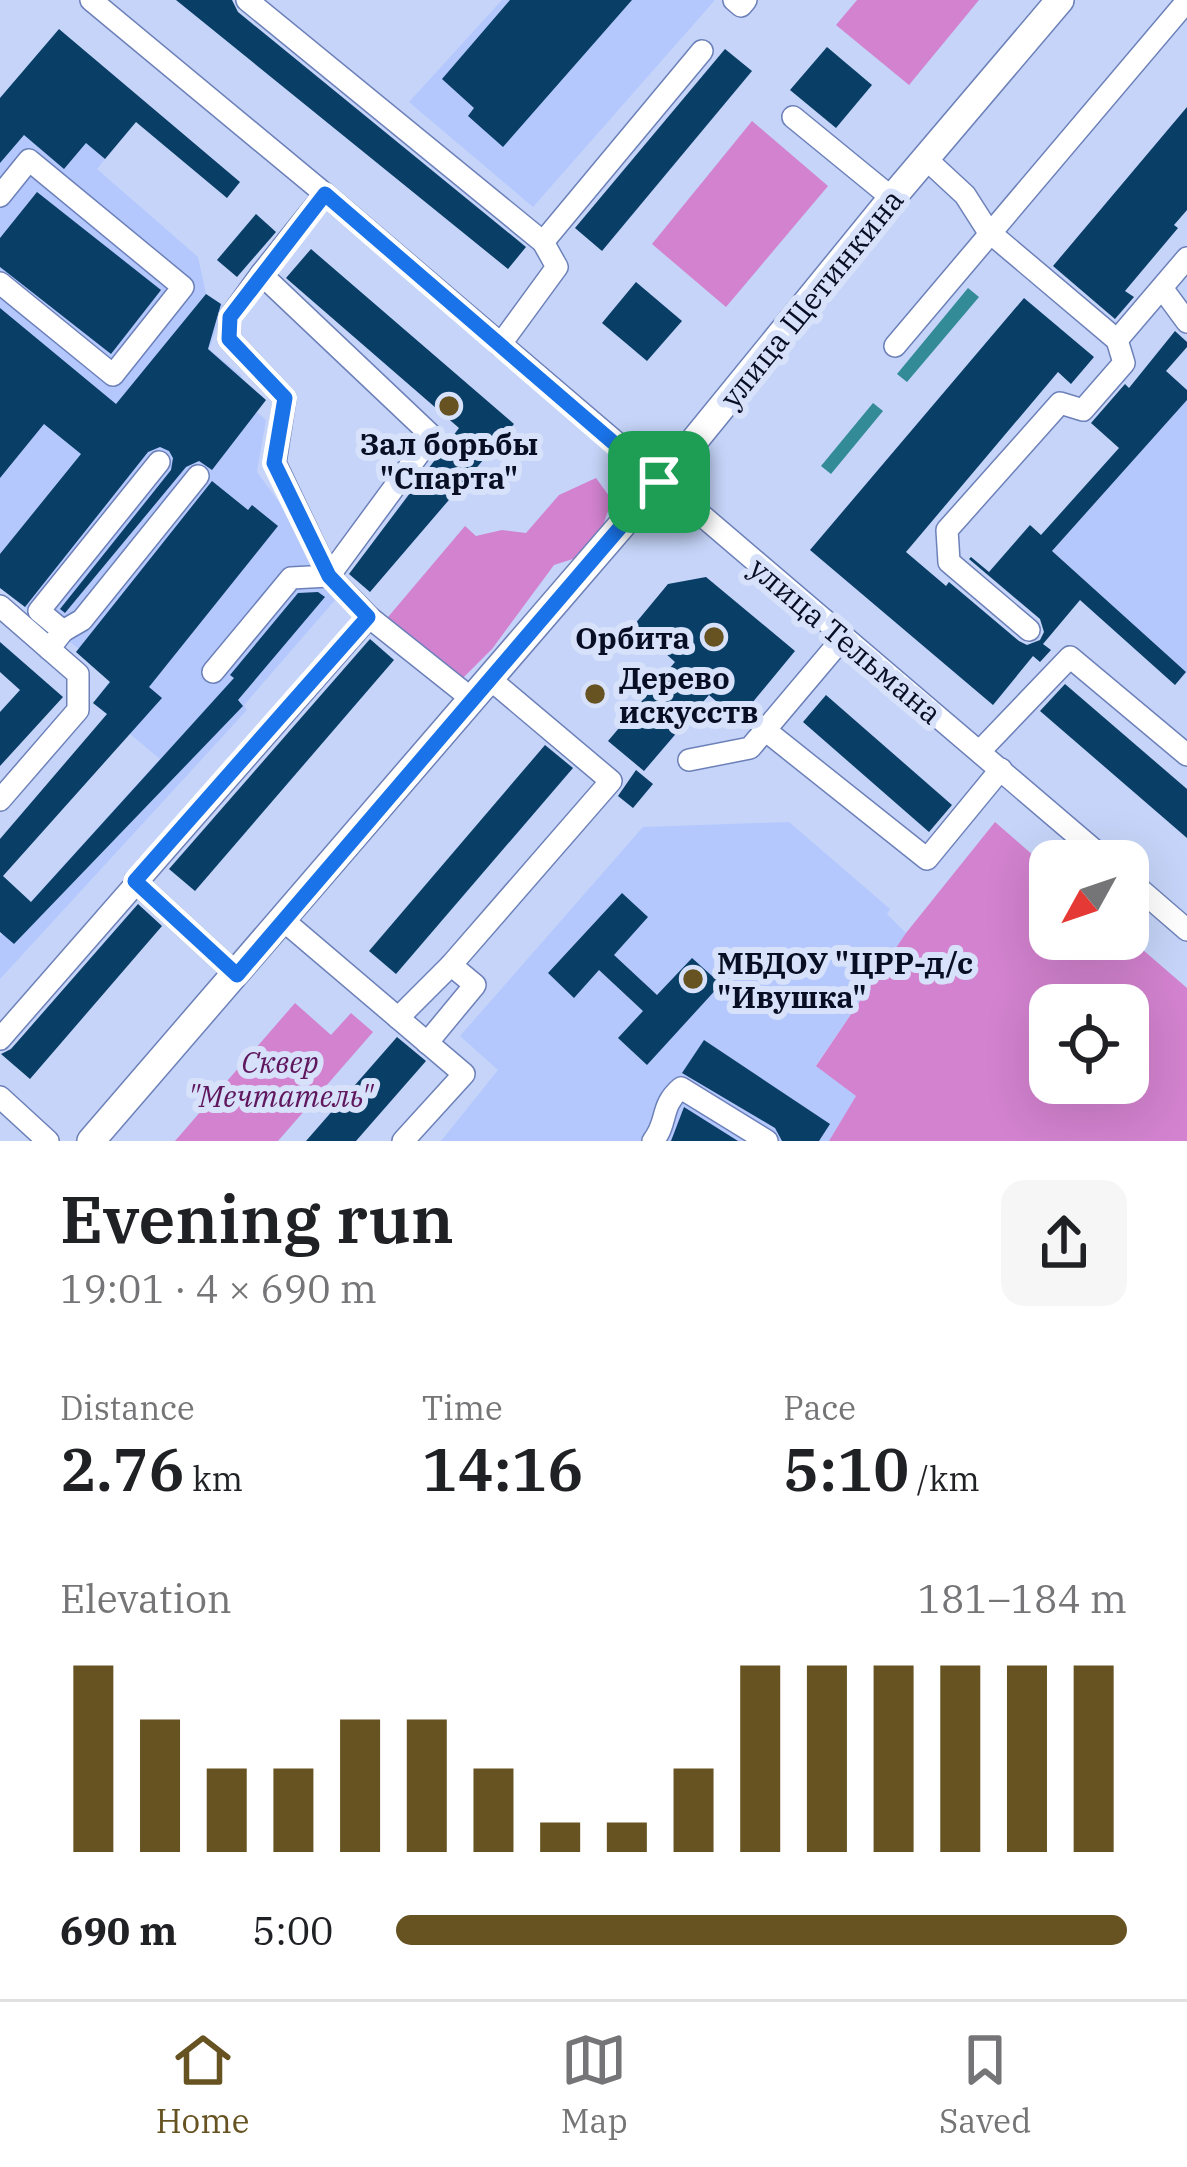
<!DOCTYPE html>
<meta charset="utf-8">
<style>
:root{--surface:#fff;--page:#f6f6f6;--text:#202124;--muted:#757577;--line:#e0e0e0;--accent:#665321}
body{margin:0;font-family:"IBM Plex Serif",serif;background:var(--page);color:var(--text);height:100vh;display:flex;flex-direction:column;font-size:45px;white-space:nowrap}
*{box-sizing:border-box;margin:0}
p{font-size:39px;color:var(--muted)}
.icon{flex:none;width:66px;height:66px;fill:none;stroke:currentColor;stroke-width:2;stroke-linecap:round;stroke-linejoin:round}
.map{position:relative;height:1141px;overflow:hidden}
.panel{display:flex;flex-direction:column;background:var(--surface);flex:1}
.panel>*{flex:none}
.needle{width:78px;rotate:230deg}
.controls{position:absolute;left:1029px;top:840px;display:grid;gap:24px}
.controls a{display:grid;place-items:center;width:120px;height:120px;border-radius:24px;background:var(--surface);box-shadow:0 12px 48px #0002;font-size:60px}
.pin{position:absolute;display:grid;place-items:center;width:102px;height:102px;color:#fff;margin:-51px;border-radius:24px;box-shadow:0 6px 18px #0006}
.round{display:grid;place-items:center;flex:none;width:126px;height:126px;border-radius:24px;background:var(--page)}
.summary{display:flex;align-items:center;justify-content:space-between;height:204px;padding:0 60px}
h1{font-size:66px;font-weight:600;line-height:90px}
.metrics{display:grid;grid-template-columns:repeat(3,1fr);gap:18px;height:204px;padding:12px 60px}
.metrics div{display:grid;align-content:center}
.metrics b{font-size:60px;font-weight:600}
.metrics small{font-size:33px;font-weight:400}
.metrics p{font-size:33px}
.chart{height:336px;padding:24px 60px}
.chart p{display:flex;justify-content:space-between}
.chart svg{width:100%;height:216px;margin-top:12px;stroke:var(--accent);stroke-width:6}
ul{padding:0 60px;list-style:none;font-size:39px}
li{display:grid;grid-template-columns:192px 144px 1fr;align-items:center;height:90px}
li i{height:30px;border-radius:15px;background:var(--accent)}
.dock{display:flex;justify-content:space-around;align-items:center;height:168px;border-top:3px solid var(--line);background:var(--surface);font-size:33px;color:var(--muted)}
.dock a{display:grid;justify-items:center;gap:6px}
.dock .on{color:var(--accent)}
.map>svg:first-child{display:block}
.built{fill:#b4c8fe}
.green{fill:#d282ce;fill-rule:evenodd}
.water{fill:#338b97}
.building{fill:#093e67}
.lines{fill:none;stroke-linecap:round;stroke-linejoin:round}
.minor-casing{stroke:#6d81b9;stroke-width:24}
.major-casing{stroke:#6d81b9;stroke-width:30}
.minor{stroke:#fff;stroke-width:21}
.major{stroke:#fff;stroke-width:27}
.route-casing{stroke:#fff;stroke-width:24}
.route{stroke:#1a73e8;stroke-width:15}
.poi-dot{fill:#665321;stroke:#d7e1fa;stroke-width:4.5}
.labels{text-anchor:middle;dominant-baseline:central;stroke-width:12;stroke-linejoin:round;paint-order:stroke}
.street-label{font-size:30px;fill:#080e23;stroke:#d7e1fa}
.poi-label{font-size:30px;font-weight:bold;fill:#080e23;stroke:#d7e1fa;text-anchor:start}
.park-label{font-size:30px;font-style:italic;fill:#5f175e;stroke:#d7e1fa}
</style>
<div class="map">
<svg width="1187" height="1141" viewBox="0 0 1187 1141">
<rect width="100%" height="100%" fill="#c5d4f8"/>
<!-- built -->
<g class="built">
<path d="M502,0H715L533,207L409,102Z"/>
<path d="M14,81L105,159L97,169L198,257L206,294L225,306L209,349L242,376L231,390L266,420L257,472L293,521L335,600L244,705L247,710L0,979V936L160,759L93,703L114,676L0,588V98Z"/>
<path d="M1187,400V673L1052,551Z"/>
<path d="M789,822L890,909L887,914L906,933L816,1065L856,1096L829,1141H441L498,1070L460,1036L643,827Z"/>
</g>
<!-- green -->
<g class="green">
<path d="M857,0H979L909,85L836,25Z"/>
<path d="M752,121L828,186L726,307L652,244Z"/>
<path d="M596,478L612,500L596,545L579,557L554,565L492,649L456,685C424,675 401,662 382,634L383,623L465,526L476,536L502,530L526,533L559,495Z"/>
<path d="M995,822L1050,870V939L1128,937L1187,988V1141H829L856,1096L816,1066L906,933ZM1050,1005H1128V1083H1050Z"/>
<path d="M295,1003L331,1035L351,1013L373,1032L278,1141H175Z"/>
</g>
<!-- water -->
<g class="water">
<path d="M968,288L979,297L907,382L897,374Z"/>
<path d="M873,403L883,411L831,474L821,466Z"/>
</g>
<!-- building -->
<g class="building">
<path d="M176,0H232L238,12L526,247L508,269Z"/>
<path d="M510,0H632L503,147L468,116L474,108L442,79Z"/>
<path d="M59,29L240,182L227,198L136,122L105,159L86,143L64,169L24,135L0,163V98Z"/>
<path d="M827,47L872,85L836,128L790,90Z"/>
<path d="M725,49L752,71L602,251L575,228Z"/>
<path d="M1187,107V210L1174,225L1178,228L1125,291L1134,297L1115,319L1053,266Z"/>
<path d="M37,192L161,290L111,354L0,267V238Z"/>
<path d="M256,214L276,232L237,277L217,260Z"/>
<path d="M311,249L514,424L370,592L349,574L459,428L286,278Z"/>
<path d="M636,282L682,321L647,361L602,323Z"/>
<path d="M206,294L221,304L208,349L266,400L212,470L199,461L186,467L65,613L60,609L171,470L173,458L169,451L160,447L148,452L25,607L0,588V554L81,454L44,424L0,478V308L116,404Z"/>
<path d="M1024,298L1094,357L1071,384L1058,372L906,552L946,586L949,582L1019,641L1027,645L1040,640L1044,632L1040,619L969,559L971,557L989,572L1030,525L1041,535L1119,448L1091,423L1125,384L1129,388L1175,331L1187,342V347L1166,371L1187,390V400L1052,551L1186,672L1175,685L1080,600L1043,644L1051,650L1040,662L1033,656L993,705L810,550Z"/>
<path d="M212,481L248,510L252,505L278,526L149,687L162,698L3,876L31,902L234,678L230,675L298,593L318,592L325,597L238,700L243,706L14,944L0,932V839L107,714L93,703L110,682L76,652Z"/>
<path d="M706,577L795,651L738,720L709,695L644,771L608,741L675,662L634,625L668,584Z"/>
<path d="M370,639L394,660L195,891L169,869Z"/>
<path d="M0,642L63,697L0,766V712L20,690L0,672Z"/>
<path d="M1065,684L1187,789V838L1040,711Z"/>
<path d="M826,695L952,805L929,832L803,722Z"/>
<path d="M545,745L573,768L396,974L369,951Z"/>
<path d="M636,770L653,784L633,808L618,796Z"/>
<path d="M622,893L648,917L614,955L657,995L692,958L721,984L647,1065L618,1038L643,1011L599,970L574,998L548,973Z"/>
<path d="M138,904L162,926L30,1079L1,1054L11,1049Z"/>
<path d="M397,1037L426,1061L356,1141H306Z"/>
<path d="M704,1040L830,1124L819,1141H782L775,1128L682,1073Z"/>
<path d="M684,1107L738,1141H671Z"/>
</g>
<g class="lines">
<!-- minor casing -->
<g class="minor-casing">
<g id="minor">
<path d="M91,0L325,194L1107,861"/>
<path d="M247,0L543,242L557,267L500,345"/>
<path d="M734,0L741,6L746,0"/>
<path d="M793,117L892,198"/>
<path d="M925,158L965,195L988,231L1117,340"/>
<path d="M0,196L29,160L183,287L113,375L0,283"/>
<path d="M543,242L702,51"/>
<path d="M261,274L230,317L229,339L285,398L275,463L329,576L369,617L472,699"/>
<path d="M1162,288L1187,322"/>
<path d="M895,346L1187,1"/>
<path d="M0,606L78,674V710L0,800"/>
<path d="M1029,630L949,562L947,530L1060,403L1083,410L1124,363L1117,340L1187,258"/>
<path d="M63,631L82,620L198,476"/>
<path d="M49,649L63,631L39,611L159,462"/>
<path d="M213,672L291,578L329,576L432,436L261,274L325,194"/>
<path d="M765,730L927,859L1001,769"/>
<path d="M980,751L1070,657L1187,755"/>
<path d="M689,760L750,748L842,639"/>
<path d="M1128,879L1187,930"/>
<path d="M135,881L237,975"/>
<path d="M283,920L464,1074L403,1141"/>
<path d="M398,1018L451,965L611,781L490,679"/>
<path d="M0,1039L369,617"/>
<path d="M427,1043L475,985L451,965"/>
<path d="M0,1097L48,1141"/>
<path d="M653,1141C669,1121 659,1107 681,1088L767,1141"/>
</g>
</g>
<!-- major casing -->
<g class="major-casing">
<path id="major" d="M91,1141L690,446L892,198L1060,0"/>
</g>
<!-- minor -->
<use href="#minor" class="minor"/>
<!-- major -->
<use href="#major" class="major"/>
</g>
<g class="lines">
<!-- route casing -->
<g class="route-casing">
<path id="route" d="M325,194L659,482L237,975L135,881L368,617L329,576L274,463L285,398L229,339L230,317Z"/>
</g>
<!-- route -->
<use href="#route" class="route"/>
</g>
<!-- markers -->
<g class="poi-dot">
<circle cx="449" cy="406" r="12"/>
<circle cx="714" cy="637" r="12"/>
<circle cx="595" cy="694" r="12"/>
<circle cx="693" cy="979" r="12"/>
</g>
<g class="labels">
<!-- street labels -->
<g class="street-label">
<text transform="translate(811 298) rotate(-51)">улица Щетинкина</text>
<text transform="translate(846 640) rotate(40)">улица Тельмана</text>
</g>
<!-- poi labels -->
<g class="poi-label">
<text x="449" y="443" text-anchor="middle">Зал борьбы<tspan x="449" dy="34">"Спарта"</tspan></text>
<text x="690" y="637" text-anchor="end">Орбита</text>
<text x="619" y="677">Дерево<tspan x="619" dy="34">искусств</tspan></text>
<text x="717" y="962">МБДОУ "ЦРР-д/с<tspan x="717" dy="34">"Ивушка"</tspan></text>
</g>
<!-- park labels -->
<g class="park-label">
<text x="280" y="1061">Сквер<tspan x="280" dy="34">"Мечтатель"</tspan></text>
</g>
</g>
</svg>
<div class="controls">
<a><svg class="needle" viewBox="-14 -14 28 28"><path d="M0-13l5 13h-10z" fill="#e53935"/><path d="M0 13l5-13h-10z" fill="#757577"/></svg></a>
<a><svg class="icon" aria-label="locate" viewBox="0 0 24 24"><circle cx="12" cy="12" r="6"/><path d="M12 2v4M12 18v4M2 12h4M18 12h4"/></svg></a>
</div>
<div class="pin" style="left:659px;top:482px;background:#1e9e55"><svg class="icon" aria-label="arrive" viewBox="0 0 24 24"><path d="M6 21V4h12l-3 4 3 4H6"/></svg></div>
</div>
<section class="panel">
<div class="summary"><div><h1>Evening run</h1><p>19:01 · 4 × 690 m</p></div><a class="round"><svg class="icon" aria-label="share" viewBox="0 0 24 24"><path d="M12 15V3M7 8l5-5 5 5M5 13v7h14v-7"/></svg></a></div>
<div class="metrics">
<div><p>Distance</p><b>2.76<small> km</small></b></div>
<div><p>Time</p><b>14:16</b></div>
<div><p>Pace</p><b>5:10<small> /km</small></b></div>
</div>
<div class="chart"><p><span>Elevation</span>181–184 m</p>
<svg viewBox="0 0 160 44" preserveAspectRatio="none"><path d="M5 44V6M15 44V17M25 44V27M35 44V27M45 44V17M55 44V17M65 44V27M75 44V38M85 44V38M95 44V27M105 44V6M115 44V6M125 44V6M135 44V6M145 44V6M155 44V6"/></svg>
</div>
<ul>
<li><b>690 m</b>5:00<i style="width:100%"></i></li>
</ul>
</section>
<nav class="dock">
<a class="on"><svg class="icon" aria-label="home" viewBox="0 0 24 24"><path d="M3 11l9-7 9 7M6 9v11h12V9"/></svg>Home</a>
<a><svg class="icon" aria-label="map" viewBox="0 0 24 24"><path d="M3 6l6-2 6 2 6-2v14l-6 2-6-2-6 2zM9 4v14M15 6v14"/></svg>Map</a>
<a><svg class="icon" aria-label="saved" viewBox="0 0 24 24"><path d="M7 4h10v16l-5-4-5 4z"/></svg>Saved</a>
</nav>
